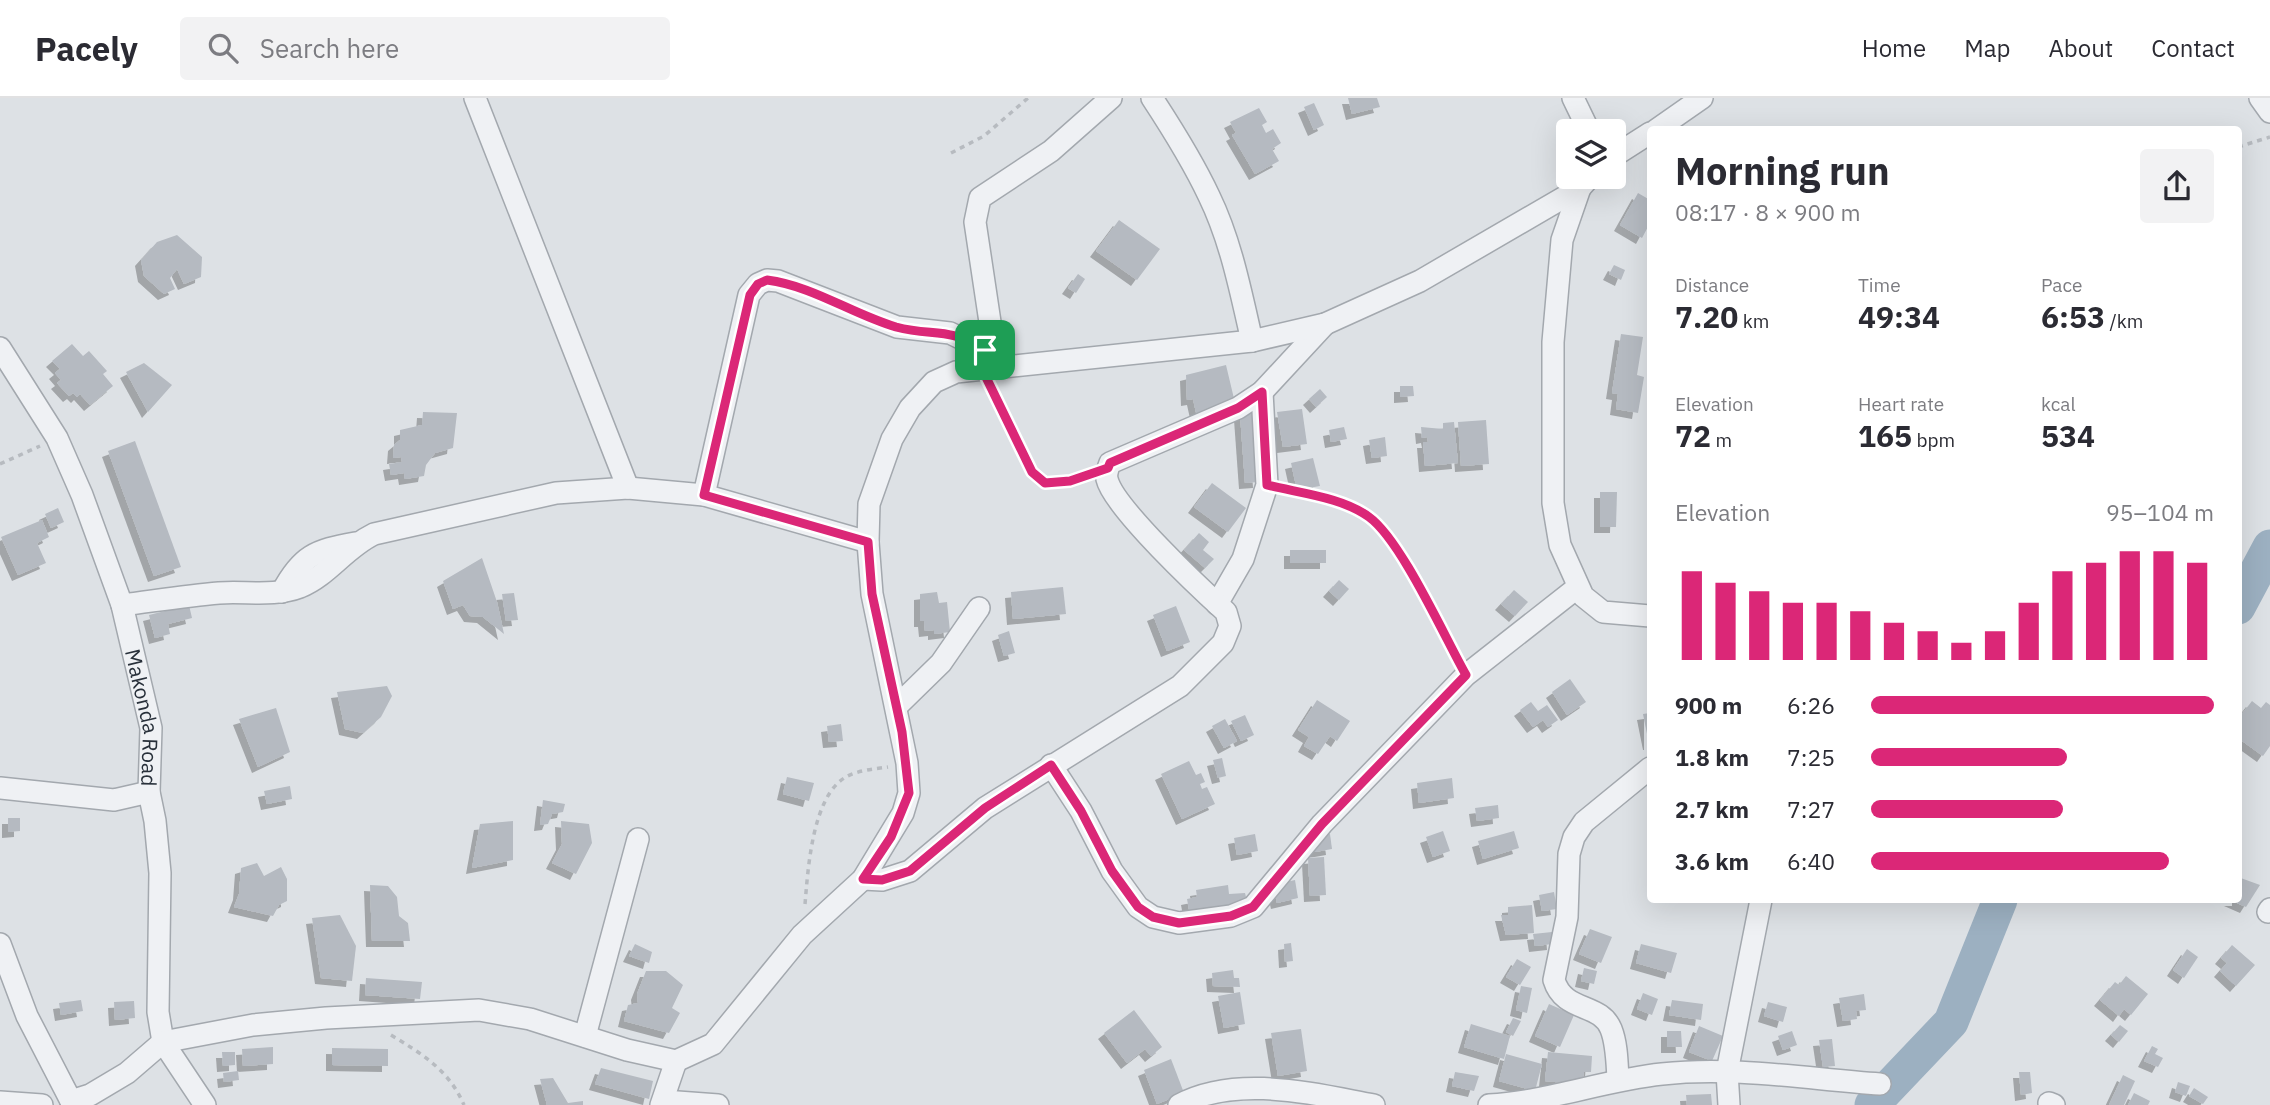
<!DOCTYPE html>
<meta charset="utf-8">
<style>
:root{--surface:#fff;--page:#f2f2f3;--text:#2b2b33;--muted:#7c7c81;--line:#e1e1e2;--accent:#db2777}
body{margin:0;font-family:"IBM Plex Sans",sans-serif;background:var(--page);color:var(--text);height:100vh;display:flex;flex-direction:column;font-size:26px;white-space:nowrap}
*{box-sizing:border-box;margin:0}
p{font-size:23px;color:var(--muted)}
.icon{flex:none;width:38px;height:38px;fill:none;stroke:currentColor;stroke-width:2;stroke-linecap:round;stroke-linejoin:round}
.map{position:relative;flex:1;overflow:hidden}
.side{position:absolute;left:1647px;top:28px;width:595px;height:777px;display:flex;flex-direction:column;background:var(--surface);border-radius:7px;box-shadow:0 7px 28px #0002}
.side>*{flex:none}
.tools{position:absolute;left:1556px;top:21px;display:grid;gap:14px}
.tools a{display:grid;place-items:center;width:70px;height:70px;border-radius:7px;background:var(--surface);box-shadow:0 7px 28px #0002;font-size:35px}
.pin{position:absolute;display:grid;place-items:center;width:60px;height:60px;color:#fff;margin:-30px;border-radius:14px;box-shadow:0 4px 10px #0006}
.round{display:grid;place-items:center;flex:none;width:74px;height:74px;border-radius:7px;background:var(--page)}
.headline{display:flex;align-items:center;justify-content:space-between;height:119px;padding:0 28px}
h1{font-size:38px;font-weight:800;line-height:52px}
.figures{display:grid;grid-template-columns:repeat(3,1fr);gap:10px;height:119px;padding:7px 28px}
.figures div{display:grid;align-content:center}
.figures b{font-size:30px;font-weight:800}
.figures small{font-size:19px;font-weight:400}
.figures p{font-size:19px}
.chart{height:196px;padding:14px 28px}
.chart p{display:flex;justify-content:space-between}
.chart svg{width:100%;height:126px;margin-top:7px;stroke:var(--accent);stroke-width:6}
ul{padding:0 28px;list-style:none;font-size:23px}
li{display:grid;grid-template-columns:112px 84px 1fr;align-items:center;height:52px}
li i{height:18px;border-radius:9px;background:var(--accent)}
header{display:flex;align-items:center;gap:42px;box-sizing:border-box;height:98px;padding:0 35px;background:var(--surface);border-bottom:2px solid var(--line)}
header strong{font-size:33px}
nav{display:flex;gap:38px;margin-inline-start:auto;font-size:24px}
.search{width:490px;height:63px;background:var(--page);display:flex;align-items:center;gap:18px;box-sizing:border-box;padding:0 24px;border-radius:7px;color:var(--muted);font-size:26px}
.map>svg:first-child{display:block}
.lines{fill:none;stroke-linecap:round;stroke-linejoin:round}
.river{stroke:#9cb0c1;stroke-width:35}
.building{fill:#b5bac1;filter:url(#shadow)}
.street-casing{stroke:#a3a8ae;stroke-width:24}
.path{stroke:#b7bbc0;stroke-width:3.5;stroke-dasharray:5 5;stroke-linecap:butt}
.street{stroke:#eff1f4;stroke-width:21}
.route-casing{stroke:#fff;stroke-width:14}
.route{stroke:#db2777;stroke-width:9}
.labels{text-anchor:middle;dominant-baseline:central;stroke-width:5;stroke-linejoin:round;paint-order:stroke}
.street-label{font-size:21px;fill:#28303a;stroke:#eceff3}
</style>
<header>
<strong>Pacely</strong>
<div class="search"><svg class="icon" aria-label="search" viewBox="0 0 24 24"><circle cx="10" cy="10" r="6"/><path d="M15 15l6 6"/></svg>Search here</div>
<nav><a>Home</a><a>Map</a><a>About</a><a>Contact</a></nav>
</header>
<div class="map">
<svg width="2270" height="1007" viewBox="0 0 2270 1007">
<defs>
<filter id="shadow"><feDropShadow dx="-6" dy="6" stdDeviation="0" flood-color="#0004"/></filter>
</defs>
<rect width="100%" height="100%" fill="#dde1e5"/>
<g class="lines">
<!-- river -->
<g class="river">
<path d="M2238,509L2270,449"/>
<path d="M1872,1007L1951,924L2000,802"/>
</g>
</g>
<!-- building -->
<g class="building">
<path d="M1348,0H1377L1380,9L1352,16Z"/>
<path d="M1314,5L1324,27L1314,32L1304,9Z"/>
<path d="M1259,10L1267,24L1262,27L1266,35L1273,31L1281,45L1272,51L1279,63L1255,76L1232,37L1236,35L1230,24Z"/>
<path d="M1638,95L1650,102V125L1642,140L1620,127Z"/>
<path d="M1119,122L1160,151L1137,182L1096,153Z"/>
<path d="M177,137L202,159L201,179L184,186L177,171L170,180L175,191L164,196L144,178L141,162L157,144Z"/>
<path d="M1614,167L1625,172L1621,182L1609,176Z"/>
<path d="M1078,176L1085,181L1076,195L1068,190Z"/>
<path d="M1621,236L1643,239L1637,277L1644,279L1638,315L1616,311L1618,296L1612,295Z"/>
<path d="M72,246L83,258L89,253L107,273L103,276L113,288L90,307L80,296L77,299L73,295L69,298L57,285L61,282L55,275L60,271L52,263Z"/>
<path d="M144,265L172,287L148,314L126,274Z"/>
<path d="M1226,267L1236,309L1197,319L1193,301L1187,302L1186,277Z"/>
<path d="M1400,288H1413L1414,298L1400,299Z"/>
<path d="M1320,291L1327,299L1316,309L1309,301Z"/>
<path d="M1302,311L1307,346L1283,349L1277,314Z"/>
<path d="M423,314L457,315L453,350L435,355L426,367L424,378L405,381L404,375L391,377L389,366L402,364L401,359L393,360L394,347L400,342V332L422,327Z"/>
<path d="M1255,315L1259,384L1245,385L1240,316Z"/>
<path d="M1486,322L1489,366L1461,368L1458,324Z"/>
<path d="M1454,324L1458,365L1425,368L1423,344H1428L1427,339L1422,340L1421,329L1443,331V325Z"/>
<path d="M1344,329L1347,341L1331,344L1329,332Z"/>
<path d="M1385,339L1387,358L1372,360L1369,342Z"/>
<path d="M135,343L181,469L154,478L108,353Z"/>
<path d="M1313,360L1320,388L1297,392L1291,365Z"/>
<path d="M1212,385L1246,410L1228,434L1194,409Z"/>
<path d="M1600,394H1617L1616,429H1600Z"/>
<path d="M58,410L64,424L51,430L45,416Z"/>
<path d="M42,422L49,439L37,445L46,465L18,477L1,439Z"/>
<path d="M1199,435L1209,444L1203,452L1214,461L1205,470L1184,452Z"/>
<rect x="1290" y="452" width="36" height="13"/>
<path d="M482,460L497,504L504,536L483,519L470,518L463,507L453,511L443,483Z"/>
<path d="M1339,482L1349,491L1339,502L1329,493Z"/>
<path d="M1063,489L1066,516L1013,521L1011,494Z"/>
<path d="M1514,492L1528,504L1515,518L1501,506Z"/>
<path d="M937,494L939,505L947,504L950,534L934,536V532L925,533L924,523H920V496Z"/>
<path d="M514,495L518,522L506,523L502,496Z"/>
<path d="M189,507L192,520L168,526L170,536L155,540L149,517Z"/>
<path d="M1176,508L1190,544L1167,553L1153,517Z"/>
<path d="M1009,533L1015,555L1004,558L998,537Z"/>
<path d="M1570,581L1586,604L1567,617L1552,594Z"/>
<path d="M387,588L392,598L381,619L363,635L345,631L337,594Z"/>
<path d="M1317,602L1350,623L1337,643L1330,638L1318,656L1304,648L1309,639L1298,632Z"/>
<path d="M2252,603L2261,610L2266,604L2270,607V648L2263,658L2238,640V621Z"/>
<path d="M1531,604L1538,613L1547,607L1558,622L1548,629L1543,622L1533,629L1520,612Z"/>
<path d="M276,610L290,654L258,669L239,621Z"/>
<path d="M1650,615V646H1649L1643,616Z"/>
<path d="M1245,617L1254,637L1241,643L1231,623Z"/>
<path d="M1225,621L1237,643L1224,650L1212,628Z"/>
<path d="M841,626L843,643L829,644L827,628Z"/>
<path d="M1222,660L1226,678L1218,680L1213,662Z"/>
<path d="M1189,663L1196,677L1201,675L1205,684L1200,686L1202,691L1207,689L1215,706L1182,721L1161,676Z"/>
<path d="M787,679L814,685L809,703L783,696Z"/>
<path d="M1452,680L1454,700L1419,705L1417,685Z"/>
<path d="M290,688L292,701L267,706L264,693Z"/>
<path d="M543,702L565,706L563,714L552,716L548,726L540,727Z"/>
<path d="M1498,707L1499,720L1477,723L1475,710Z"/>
<path d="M8,720H20V733L8,734Z"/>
<path d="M513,723V762L472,770L480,726Z"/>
<path d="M561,723L589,726L592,745L576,776L552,765L562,746Z"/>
<path d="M1443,733L1450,753L1433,759L1426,739Z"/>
<path d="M1514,733L1519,750L1483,761L1478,743Z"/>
<path d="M1255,736L1258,753L1237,757L1234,740Z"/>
<path d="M1330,736L1332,751L1315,754L1313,739Z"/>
<path d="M1324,759L1326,797L1310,798L1308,760Z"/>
<path d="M257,765L264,778L281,769L287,781V803L279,807L273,818L234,809L239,796L241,770Z"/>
<path d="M2238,779L2260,787L2246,809L2230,802H2238Z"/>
<path d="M1295,782L1298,800L1277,805L1273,787Z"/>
<path d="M370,787L388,788L397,799L399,818L408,825L410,843H372Z"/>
<path d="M1228,787L1229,796L1245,795L1248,807L1190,817L1187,801L1197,799L1196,792Z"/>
<path d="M1554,794L1557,811L1542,813L1539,797Z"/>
<path d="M1532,807L1534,835L1506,837L1501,817H1508V809Z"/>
<path d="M340,817L356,848L352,883L321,880L312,820Z"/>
<path d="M1590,831L1612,839L1601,865L1579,856Z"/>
<path d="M1552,834L1553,846L1535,848L1533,836Z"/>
<path d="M1291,845L1293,863L1285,864L1284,846Z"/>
<path d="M635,846L652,854L649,865L629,858Z"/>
<path d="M1641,846L1677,855L1671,875L1636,865Z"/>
<path d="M2232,847L2255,867L2236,888L2220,873L2227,865L2221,860Z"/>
<path d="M2187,851L2198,859L2184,880L2173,872Z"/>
<path d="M1517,861L1531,869L1520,887L1506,879Z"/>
<path d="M1584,870L1597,873L1594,886L1581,883Z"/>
<path d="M1233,872L1234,880H1239L1240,889L1213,888L1212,875Z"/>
<path d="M646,873H666L683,887L672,910L680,915L669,935L624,923L628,907L638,905L637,896Z"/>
<path d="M2126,878L2148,896L2131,917L2124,911L2119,918L2100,902L2115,884L2119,887Z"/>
<path d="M366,880L422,884L420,901L365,897Z"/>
<path d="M1521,888L1532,890L1527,915L1516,912Z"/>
<path d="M1240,894L1245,926L1224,930L1218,898Z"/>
<path d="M1643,895L1658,901L1652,917L1637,911Z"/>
<path d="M1864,896L1866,912L1856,913L1857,921L1843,923L1839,900Z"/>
<path d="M81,902L83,913L61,917L59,905Z"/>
<path d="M1672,902L1703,906L1701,922L1669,917Z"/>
<path d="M134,903L135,920L115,922L114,904Z"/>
<path d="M1768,904L1787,909L1783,924L1764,918Z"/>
<path d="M1549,906L1574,917L1560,949L1535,938Z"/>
<path d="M1134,912L1162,949L1151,958L1145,951L1127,965L1104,935Z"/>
<path d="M1513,920L1521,923L1513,938L1506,934Z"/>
<path d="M1471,926L1510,938L1504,961L1464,949Z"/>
<path d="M2120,927L2128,933L2119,944L2111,937Z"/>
<path d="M1699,928L1723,938L1712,963L1689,954Z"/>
<path d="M1301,931L1307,973L1278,978L1271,935Z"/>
<path d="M1667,933H1681L1682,949H1667Z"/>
<path d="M1792,933L1797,947L1783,952L1778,938Z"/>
<path d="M1832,941L1835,968L1823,969L1819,942Z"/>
<path d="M2152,948L2158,951L2155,956L2163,960L2158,969L2144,963Z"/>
<path d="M273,949V966L243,968L242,951Z"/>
<path d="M332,950L388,951V968L332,967Z"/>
<path d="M222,954H235V967L223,968Z"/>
<path d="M1548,954L1592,958L1591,974H1584L1583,981H1575V986L1545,983Z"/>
<path d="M1506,956L1542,966L1535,993L1499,983Z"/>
<path d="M1171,961L1184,995L1157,1006L1144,972Z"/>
<path d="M601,970L653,983L649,1001L595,986Z"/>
<path d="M238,973L239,982L224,984L223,975Z"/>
<path d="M1455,974L1479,978L1474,993L1452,988Z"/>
<path d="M2019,974H2030L2032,995L2021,997Z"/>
<path d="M2123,977L2135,983L2124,1007H2109Z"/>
<path d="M553,980L568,1005L583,1003V1007H547L540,981Z"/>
<path d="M2178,984L2190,988L2186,998L2175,994Z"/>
<path d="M2194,990L2208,999L2203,1006L2189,998Z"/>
<path d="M2134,995L2150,1003L2148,1007H2128Z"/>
<path d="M1711,996L1712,1007H1687L1686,997Z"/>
</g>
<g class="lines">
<!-- street casing -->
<g class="street-casing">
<g id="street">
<path d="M475,0L628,390"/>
<path d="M1152,0C1173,32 1193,64 1209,98C1231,143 1241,195 1252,243"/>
<path d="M1573,0L1589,33"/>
<path d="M2260,0L2270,14"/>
<path d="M1656,32L1702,0"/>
<path d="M1614,58L1650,35"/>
<path d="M1580,90L1562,142L1553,244V405L1560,447L1583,498L1603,514L1650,518"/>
<path id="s1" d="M0,250L57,340L82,397L122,507L151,630L149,694L155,723L160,775L158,914L163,944L205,1007"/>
<path d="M983,265L990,224L975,124L980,100L1051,53L1111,0"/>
<path d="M704,397L749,197L758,186L767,182L778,183L897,229L950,235L985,252"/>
<path d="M282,494C301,458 315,452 355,445"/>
<path d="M1217,506L1243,461L1267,387L1262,294"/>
<path d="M122,507C154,503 186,498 219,495C246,493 274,499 300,489C329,477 345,450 374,436L556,395L628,390L704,397L868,444"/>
<path d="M897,608L941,565L979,510"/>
<path d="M1051,667L1081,713L1112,773L1138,809L1153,819L1179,825L1231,818L1253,809L1322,726L1466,577L1578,489"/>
<path d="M0,690L114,702L149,694"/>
<path d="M863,781L882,782L910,773L985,710L1180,588L1223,545L1230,528L1226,514C1203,493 1113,409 1107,381C1106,376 1108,370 1110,365L1238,310L1262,294L1325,226"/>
<path d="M2268,814L2270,811"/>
<path d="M0,846L27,918L71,1003"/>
<path d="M585,938L638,741"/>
<path d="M1618,981C1617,965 1617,946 1611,931C1600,904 1564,915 1554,882L1567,819L1569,756L1574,739L1584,724L1650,670"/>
<path d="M664,1003L718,1007"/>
<path d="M0,1004L42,1007"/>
<path d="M2049,1005L2054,1007"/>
<path d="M74,1007L71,1003L90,997L127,975L163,944L253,927L326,920L479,912L530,921L627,952L676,963L713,946L802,837L863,781L903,715L909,695L907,665L872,496L868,444L869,406L892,341L910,310L934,284L956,274L1252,243L1325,226L1420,183L1580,90L1590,79"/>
<path d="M661,1007L676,963"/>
<path d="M1179,1007C1237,976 1313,996 1374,1007"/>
<path d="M1489,1007C1547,1004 1604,982 1662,976C1733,968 1808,981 1880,986"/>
<path d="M1729,1007L1727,974L1761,802"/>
</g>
</g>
<!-- path -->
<g class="path">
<path d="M2238,49L2270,39"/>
<path d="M951,55L984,38L1028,0"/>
<path d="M992,290L1036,380L1050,386L1087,379"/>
<path d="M0,366L40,348"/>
<path d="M1286,392C1312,398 1346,403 1368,418C1401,441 1435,522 1456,560"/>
<path d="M805,806C808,772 812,698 846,679C858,672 875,671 888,669"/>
<path d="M391,937C422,956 449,972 464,1007"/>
</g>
<!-- street -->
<use href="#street" class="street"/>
</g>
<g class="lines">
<!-- route casing -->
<g class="route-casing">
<path id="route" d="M767,182C813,188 852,216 896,229C934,239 947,228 985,252L982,271L1032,374L1045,385L1070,383L1108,370L1110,365L1238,310L1262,294L1267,387C1298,395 1342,399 1369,419C1401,442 1444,538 1466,577L1322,726L1253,809L1231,818L1179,825L1153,819L1138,809L1112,773L1081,713L1051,667L985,710L910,773L882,782L863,781L891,739L909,695L902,634L872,496L868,444L704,397L750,197L758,186Z"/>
</g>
<!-- route -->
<use href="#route" class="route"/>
</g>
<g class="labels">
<!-- street labels -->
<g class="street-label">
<text stroke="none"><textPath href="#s1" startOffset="401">Makonda Road</textPath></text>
</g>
</g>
</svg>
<div class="tools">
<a><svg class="icon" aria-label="layers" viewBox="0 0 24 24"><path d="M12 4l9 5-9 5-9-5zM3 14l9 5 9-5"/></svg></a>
</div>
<div class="pin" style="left:985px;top:252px;background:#1e9e55"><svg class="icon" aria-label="arrive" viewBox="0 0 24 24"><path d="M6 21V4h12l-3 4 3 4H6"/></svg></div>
<section class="side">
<div class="headline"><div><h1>Morning run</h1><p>08:17 · 8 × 900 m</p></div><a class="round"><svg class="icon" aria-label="share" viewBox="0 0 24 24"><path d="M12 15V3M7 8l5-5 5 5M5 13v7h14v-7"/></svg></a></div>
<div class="figures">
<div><p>Distance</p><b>7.20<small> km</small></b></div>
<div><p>Time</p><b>49:34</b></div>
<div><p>Pace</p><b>6:53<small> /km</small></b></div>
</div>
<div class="figures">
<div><p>Elevation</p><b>72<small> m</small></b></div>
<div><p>Heart rate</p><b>165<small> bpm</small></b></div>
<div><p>kcal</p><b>534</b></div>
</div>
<div class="chart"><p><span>Elevation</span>95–104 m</p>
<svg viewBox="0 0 160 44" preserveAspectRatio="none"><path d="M5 44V13M15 44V17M25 44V20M35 44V24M45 44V24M55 44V27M65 44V31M75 44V34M85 44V38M95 44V34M105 44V24M115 44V13M125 44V10M135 44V6M145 44V6M155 44V10"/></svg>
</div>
<ul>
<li><b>900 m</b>6:26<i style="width:100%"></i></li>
<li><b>1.8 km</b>7:25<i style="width:57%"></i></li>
<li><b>2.7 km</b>7:27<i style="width:56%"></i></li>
<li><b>3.6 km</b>6:40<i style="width:87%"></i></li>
</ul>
</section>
</div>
